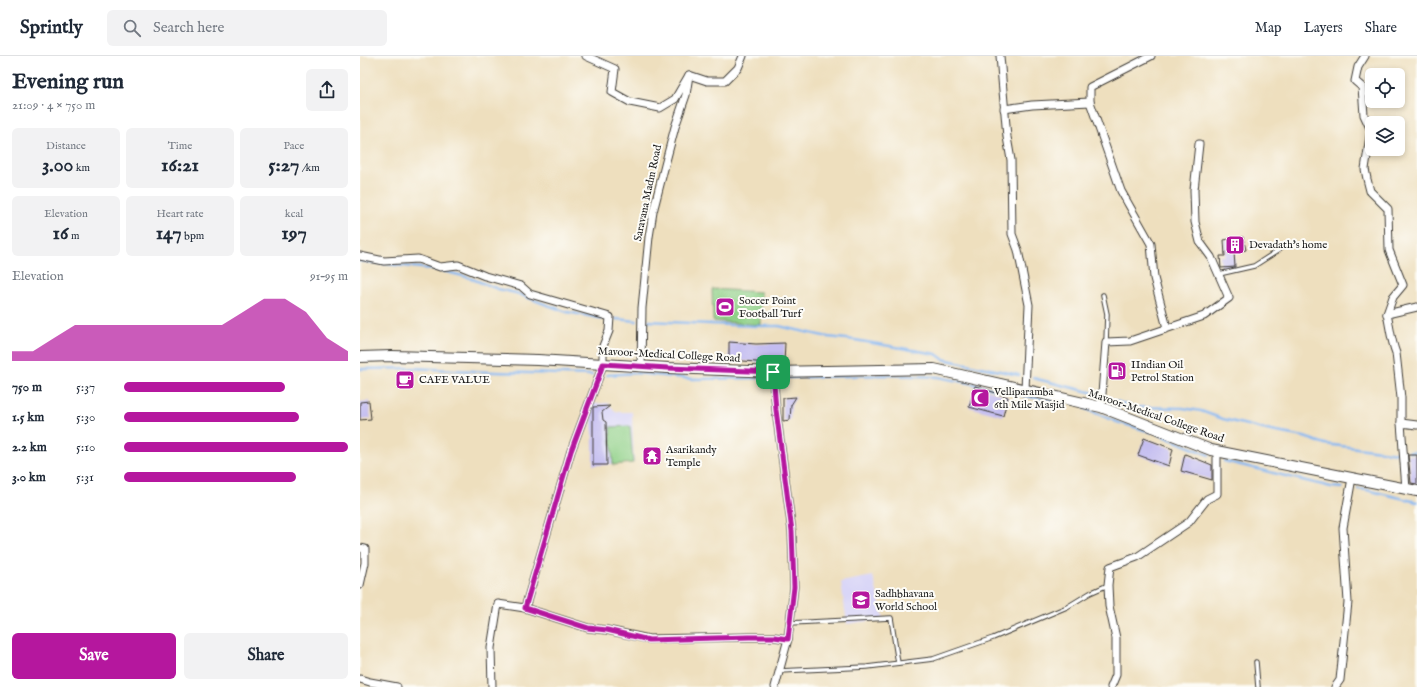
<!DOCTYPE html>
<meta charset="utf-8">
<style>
:root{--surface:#fff;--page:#f2f2f3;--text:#1f2937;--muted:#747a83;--line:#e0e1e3;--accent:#b5179e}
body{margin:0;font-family:"IM FELL English",serif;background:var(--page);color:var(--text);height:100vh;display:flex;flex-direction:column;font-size:15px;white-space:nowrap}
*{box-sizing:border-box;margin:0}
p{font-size:13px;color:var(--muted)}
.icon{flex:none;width:22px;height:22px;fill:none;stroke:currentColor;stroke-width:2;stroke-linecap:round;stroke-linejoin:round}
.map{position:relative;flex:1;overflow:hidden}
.details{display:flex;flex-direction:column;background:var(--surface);width:360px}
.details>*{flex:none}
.fabs{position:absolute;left:1005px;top:12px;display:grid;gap:8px}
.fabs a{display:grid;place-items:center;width:40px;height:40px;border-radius:6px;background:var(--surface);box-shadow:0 2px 6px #0003;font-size:20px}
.pin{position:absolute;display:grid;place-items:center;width:34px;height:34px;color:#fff;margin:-17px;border-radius:8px;box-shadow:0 2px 6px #0006}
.round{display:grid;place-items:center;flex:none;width:42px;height:42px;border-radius:6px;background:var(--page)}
.overview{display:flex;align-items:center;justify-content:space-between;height:68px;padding:0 12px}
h1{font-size:22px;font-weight:700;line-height:30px}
.metrics{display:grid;grid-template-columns:repeat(3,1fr);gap:6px;height:68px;padding:4px 12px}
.metrics div{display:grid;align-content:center;border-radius:6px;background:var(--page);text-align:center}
.metrics b{font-size:20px;font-weight:700}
.metrics small{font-size:11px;font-weight:400}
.metrics p{font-size:11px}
.chart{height:112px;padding:8px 12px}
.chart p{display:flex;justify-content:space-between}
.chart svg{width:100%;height:72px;margin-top:4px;fill:var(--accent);opacity:.7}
.primary-button{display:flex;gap:8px;margin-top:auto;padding:8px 12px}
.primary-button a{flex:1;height:46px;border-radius:6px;background:var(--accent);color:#fff;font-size:16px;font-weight:700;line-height:46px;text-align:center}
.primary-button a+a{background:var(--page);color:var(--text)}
ul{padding:0 12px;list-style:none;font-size:13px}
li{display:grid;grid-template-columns:64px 48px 1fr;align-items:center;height:30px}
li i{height:10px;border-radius:5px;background:var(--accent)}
header{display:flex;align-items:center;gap:24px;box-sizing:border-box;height:56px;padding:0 20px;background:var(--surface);border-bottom:1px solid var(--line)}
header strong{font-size:19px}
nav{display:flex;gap:22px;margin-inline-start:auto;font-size:14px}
.search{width:280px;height:36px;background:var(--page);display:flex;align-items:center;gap:10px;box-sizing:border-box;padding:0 14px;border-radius:6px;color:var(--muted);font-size:15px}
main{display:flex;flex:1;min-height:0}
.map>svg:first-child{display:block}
.built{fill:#d9d6f7}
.green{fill:#8fd087;stroke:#567652}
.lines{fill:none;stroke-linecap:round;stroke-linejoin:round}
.stream{stroke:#84b6f1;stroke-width:2.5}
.building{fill:#c3bcf0}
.lane-casing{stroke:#3c3934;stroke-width:5.5}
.street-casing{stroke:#3c3934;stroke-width:9}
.secondary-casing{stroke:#3c3934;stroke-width:12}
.lane{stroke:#fff;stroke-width:3.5}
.street{stroke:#fff;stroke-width:7}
.secondary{stroke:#fff;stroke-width:10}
.route-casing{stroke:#fff;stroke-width:8}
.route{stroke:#b5179e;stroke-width:5}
.labels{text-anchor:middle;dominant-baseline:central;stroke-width:4;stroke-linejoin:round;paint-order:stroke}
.street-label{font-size:11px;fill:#1c1c1c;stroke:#fdfcf7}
.poi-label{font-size:11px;fill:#1c1c1c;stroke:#fdfcf7;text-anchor:start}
</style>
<header>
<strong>Sprintly</strong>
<div class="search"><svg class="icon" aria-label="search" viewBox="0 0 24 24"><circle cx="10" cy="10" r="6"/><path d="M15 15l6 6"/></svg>Search here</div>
<nav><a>Map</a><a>Layers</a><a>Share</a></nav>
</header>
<main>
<section class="details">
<div class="overview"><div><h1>Evening run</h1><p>21:09 · 4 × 750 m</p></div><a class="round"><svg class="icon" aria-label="share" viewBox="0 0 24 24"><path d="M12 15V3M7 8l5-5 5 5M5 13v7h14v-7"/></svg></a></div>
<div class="metrics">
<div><p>Distance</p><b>3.00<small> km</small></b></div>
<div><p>Time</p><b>16:21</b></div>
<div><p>Pace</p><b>5:27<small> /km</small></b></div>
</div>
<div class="metrics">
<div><p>Elevation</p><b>16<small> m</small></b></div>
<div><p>Heart rate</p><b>147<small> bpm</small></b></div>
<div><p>kcal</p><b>197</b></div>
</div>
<div class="chart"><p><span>Elevation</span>91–95 m</p>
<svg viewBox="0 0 160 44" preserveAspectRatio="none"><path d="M0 44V38L10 38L20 30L30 22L40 22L50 22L60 22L70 22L80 22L90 22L100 22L110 14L120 6L130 6L140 14L150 30L160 38V44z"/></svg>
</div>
<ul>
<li><b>750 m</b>5:37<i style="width:72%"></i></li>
<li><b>1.5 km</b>5:30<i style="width:78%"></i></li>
<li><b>2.2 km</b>5:10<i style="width:100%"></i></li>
<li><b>3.0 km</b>5:31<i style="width:77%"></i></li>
</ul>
<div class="primary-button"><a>Save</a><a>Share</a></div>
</section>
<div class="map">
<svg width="1057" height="631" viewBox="0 0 1057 631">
<rect width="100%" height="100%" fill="#fdfcf7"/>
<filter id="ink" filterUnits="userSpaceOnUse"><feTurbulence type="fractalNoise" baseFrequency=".025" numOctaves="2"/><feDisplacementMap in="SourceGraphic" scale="8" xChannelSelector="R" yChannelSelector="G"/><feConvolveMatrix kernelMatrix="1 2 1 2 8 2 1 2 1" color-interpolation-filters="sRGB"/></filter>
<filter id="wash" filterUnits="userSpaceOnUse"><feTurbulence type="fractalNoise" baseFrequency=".012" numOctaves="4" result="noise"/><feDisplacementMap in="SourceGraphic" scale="16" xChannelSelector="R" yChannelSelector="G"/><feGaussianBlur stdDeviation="0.9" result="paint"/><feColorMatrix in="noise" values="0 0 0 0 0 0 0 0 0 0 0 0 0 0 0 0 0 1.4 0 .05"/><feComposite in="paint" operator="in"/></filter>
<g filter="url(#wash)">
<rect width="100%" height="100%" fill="#eedfbe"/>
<!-- built -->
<g class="built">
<path d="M248,347L256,356H272L274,407L234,409L231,348Z"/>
<path d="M513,520L524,563L487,568L481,526Z"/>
</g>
<!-- green -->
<g class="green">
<path d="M352,233L401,236V269L353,265Z"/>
<path d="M270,370L273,407L253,409L250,371Z"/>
</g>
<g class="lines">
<!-- stream -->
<g class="stream">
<path d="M0,205L79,214L107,221L138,233L156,237L182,247L207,256L245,263"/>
<path d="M256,263L277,265"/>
<path d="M288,265L393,270H419L468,281L495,284L576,298L583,303L659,319"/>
<path d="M0,313L55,312L134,316L232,319"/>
<path d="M247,319L275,317L333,323L406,322"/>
<path d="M419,322L528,319L578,321L614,328L654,338L698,346"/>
<path d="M673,322L734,337"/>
<path d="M749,343L774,351L823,352L841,355L863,363L911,375L944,381L965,388L1037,397"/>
<path d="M724,352L757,366L791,376"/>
<path d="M798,378L849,399"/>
<path d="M1049,396H1057"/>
<path d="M864,405L971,431L982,432"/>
<path d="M998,433L1007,434L1057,446"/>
</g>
</g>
<g id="blocks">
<!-- building -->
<g class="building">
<path d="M883,181L886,194L874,196L875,211L861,212L860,200H865L864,184Z"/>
<path d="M369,286L396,288L425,287L424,308L369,304Z"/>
<path d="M615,330L648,341L643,360L609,351Z"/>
<path d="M436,341L431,349L430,364L423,365V342Z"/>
<path d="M9,345L11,363L0,364V346Z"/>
<path d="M250,350L242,356L243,364L246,366L247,409H233V351Z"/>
<path d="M784,382L813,393L809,410L778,399Z"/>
<path d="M825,398L852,409V424L821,415Z"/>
<path d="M1048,399H1057V428L1051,427Z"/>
</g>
</g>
</g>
<g filter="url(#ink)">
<use href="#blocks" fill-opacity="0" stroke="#3c3934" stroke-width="1"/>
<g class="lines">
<!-- lane casing -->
<g class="lane-casing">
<g id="lane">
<path d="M859,218L894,210L919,194"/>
<path d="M743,239L747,258L746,286"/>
<path d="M430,567L531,562L538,607"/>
<path d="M896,606L898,631"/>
<path d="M419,615L507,611L573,603L633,582L707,551L730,537L748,529"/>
</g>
</g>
<!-- street casing -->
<g class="street-casing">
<g id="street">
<path d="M226,0L255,13L252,36L270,46L300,52L315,43L329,19L347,25H365L378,12L383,0"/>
<path d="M640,0L647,81L651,104L652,178L658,194L669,249L665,333"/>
<path d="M1005,0L998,11L995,25L1002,31L1004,59L1011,74L1005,113L1007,123L1010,135L1028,153L1029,194L1043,229L1033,241L1027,258"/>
<path d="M730,46L761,135L791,188L794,222L807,272"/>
<path d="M644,53L672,49L730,46V31L791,0"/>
<path d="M0,200L24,205L58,203L80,211L98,209L125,220L161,230L170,238L250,261L249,275L243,290V308L238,323L211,395L165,552L228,572L247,574L289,583L389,581H414L428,583"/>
<path d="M281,311L282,252L289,181L293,156L305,109L315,71L326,39L329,19"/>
<path d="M413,316L416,354L432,475L434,531L428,583L415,631"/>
<path d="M741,351L746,286L770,285L844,260L869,242L851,201L840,186L835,166L834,134L839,88"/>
<path d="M1041,367V342L1036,297C1031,285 1030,271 1027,258L1057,251"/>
<path d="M1046,433L1041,367L1057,369"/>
<path d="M0,492L5,493V507L0,529"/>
<path d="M0,623L10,626L37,631"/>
<path d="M132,631L131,592L138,548L165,552"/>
<path d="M751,631L756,619V582L749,550L748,529L750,511L777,501L829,466L847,443L857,438V395"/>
<path d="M975,631L980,624L988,546L983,472L992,422"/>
</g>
</g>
<!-- secondary casing -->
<g class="secondary-casing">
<path id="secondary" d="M0,301L32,300L178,304L308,312L413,316L574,313L741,351L851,394L1057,435"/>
</g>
<!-- lane -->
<use href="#lane" class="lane"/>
<!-- street -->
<use href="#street" class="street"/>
<!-- secondary -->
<use href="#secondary" class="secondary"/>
</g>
</g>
<g class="lines" filter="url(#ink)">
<!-- route casing -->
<g class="route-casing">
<path id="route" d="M243,308L308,312L413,316L416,354L432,475L434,531L428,583L414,581H389L289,584L247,574L228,572L165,552L211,395L238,323Z"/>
</g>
<!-- route -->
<use href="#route" class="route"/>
</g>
<!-- icons -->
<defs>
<g id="building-square" transform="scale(1)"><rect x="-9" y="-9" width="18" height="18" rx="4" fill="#b5179e" stroke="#fdfcf7"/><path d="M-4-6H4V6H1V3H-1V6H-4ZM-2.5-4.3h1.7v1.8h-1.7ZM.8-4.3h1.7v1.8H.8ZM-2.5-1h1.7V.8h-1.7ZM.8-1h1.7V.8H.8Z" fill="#fff"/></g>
<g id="stadium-square" transform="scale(1)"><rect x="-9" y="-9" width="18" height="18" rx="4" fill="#b5179e" stroke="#fdfcf7"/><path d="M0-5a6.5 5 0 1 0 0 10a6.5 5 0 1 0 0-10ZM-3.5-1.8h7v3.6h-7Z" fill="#fff"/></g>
<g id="fuel-square" transform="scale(1)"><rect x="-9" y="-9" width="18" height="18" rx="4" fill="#b5179e" stroke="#fdfcf7"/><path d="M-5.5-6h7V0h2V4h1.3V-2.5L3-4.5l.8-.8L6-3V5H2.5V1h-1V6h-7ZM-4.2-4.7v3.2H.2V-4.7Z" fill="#fff"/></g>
<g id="cafe-square" transform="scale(1)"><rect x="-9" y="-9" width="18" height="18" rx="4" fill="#b5179e" stroke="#fdfcf7"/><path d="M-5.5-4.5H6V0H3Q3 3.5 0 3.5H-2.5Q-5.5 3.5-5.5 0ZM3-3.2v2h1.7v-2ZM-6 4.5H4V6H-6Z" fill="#fff"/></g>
<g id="mosque-square" transform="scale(1)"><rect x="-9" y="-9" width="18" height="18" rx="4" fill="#b5179e" stroke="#fdfcf7"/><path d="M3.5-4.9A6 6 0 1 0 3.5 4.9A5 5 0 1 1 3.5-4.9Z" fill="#fff"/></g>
<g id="temple-square" transform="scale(1)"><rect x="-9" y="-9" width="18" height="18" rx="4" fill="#b5179e" stroke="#fdfcf7"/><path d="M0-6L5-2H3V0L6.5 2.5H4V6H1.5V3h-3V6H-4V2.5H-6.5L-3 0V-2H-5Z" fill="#fff"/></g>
<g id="school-square" transform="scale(1)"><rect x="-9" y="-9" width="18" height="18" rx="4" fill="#b5179e" stroke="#fdfcf7"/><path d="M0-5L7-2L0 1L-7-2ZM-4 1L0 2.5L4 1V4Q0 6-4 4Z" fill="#fff"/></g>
</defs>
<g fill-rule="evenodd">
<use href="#building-square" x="875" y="189"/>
<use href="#stadium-square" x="365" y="251"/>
<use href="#fuel-square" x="757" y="315"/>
<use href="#cafe-square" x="45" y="324"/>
<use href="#mosque-square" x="620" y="342"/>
<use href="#temple-square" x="292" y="400"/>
<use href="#school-square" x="501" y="544"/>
</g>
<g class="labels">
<!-- street labels -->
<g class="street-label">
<text transform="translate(288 137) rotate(-78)">Saravana Madm Road</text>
<text transform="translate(309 299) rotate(3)">Mavoor-Medical College Road</text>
<text transform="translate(796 360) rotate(19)">Mavoor-Medical College Road</text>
</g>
<!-- poi labels -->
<g class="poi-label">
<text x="889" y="189">Devadath's home</text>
<text x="379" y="245">Soccer Point<tspan x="379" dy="13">Football Turf</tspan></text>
<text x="771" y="309">IIndian Oil<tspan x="771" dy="13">Petrol Station</tspan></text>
<text x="59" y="324">CAFE VALUE</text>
<text x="634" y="336">Velliparamba<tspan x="634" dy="13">6th Mile Masjid</tspan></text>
<text x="306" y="394">Asarikandy<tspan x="306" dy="13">Temple</tspan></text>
<text x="515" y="538">Sadhbhavana<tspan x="515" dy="13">World School</tspan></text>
</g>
</g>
</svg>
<div class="fabs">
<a><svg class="icon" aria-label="locate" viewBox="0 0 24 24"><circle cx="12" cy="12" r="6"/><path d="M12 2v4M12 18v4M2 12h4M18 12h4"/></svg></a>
<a><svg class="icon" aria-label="layers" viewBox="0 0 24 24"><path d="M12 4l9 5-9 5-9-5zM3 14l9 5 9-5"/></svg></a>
</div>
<div class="pin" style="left:413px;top:316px;background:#1e9e55"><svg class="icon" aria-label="arrive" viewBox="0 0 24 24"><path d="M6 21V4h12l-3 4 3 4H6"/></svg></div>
</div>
</main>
